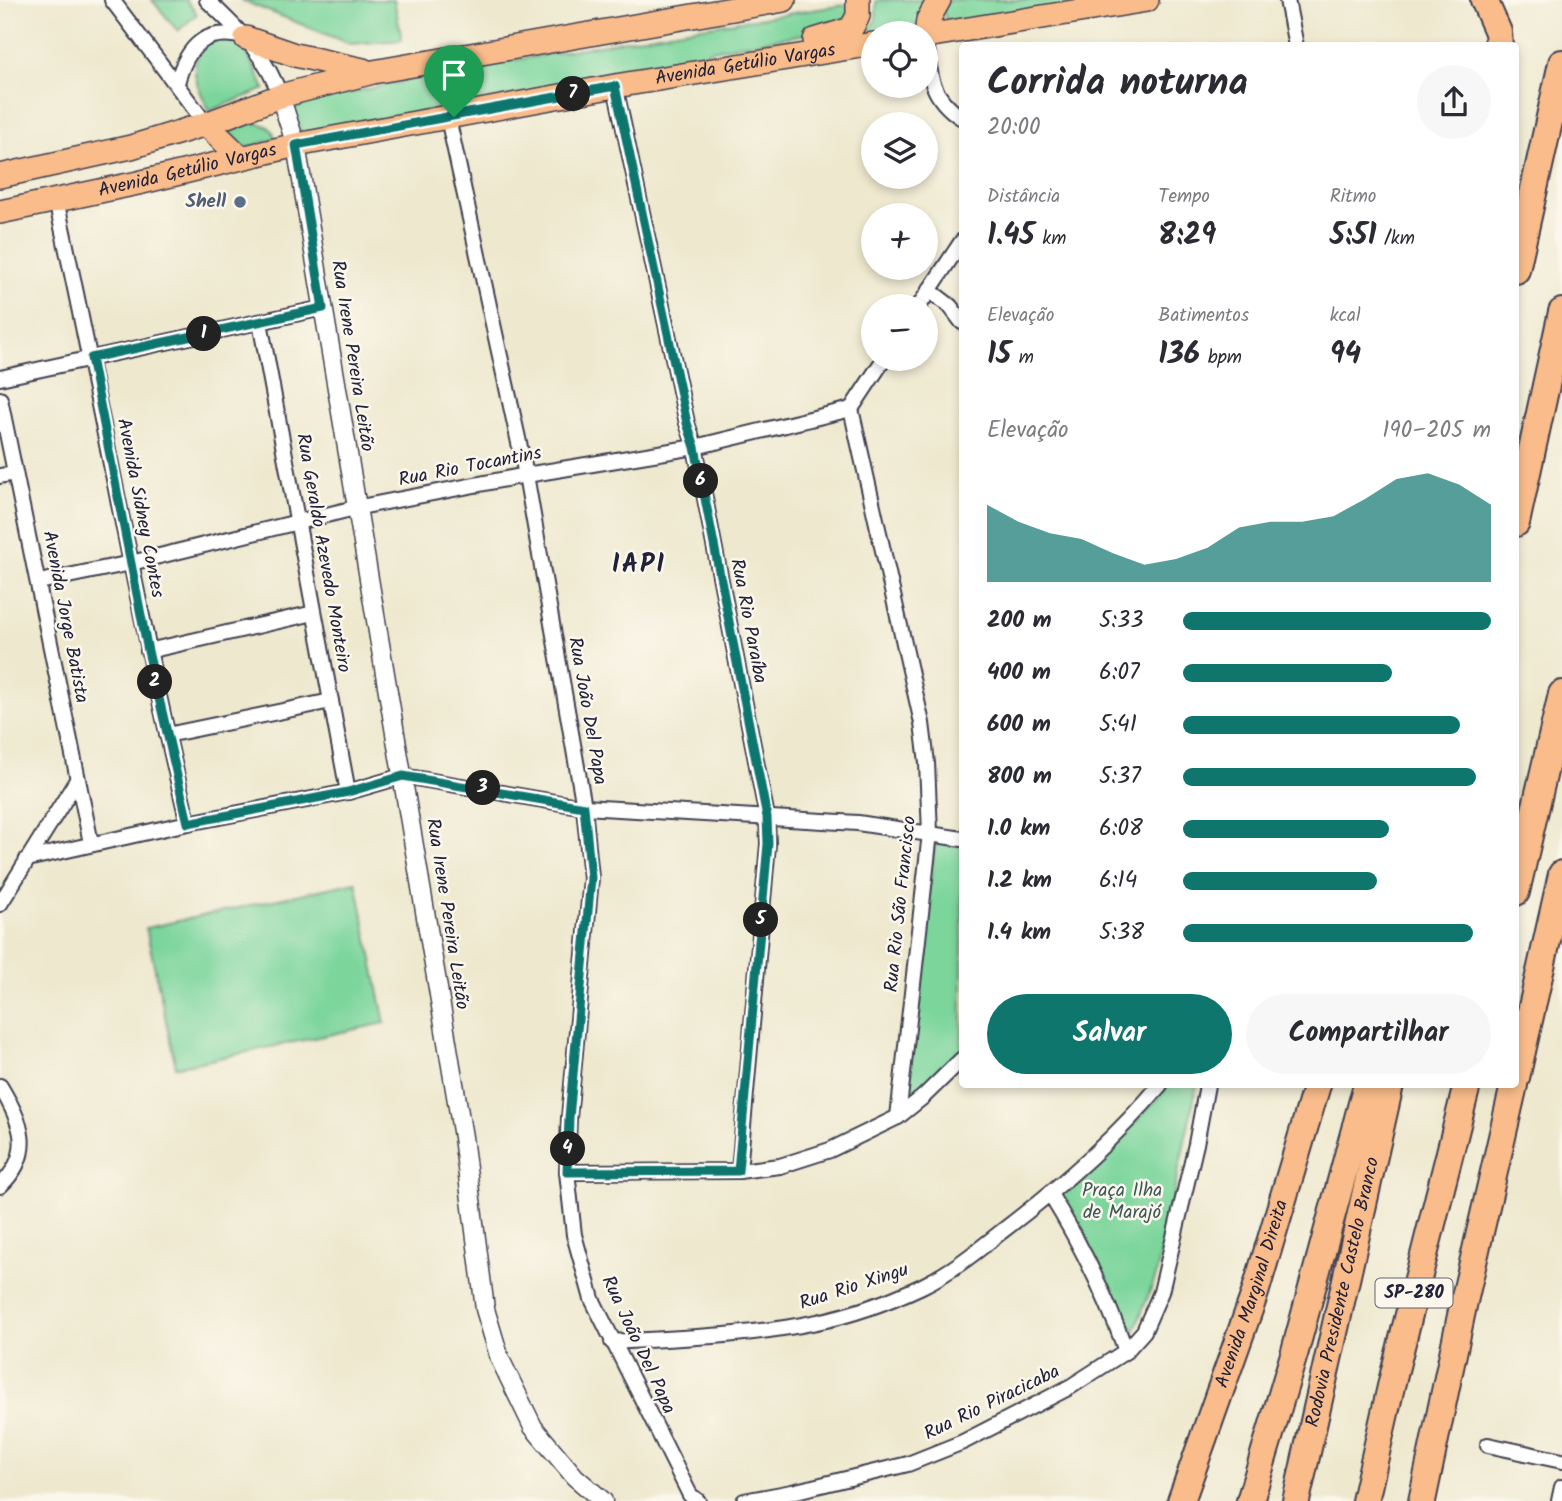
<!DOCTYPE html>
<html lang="pt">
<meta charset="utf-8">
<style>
:root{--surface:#fff;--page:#f7f7f7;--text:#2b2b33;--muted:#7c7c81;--accent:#0f766e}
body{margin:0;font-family:Kalam,sans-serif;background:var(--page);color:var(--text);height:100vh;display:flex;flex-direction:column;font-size:26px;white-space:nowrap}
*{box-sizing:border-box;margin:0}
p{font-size:23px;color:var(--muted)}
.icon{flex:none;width:38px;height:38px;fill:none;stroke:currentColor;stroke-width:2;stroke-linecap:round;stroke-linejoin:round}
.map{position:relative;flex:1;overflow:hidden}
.side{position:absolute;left:959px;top:42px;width:560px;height:1046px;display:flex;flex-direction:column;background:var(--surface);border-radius:7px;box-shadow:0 4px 10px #0003}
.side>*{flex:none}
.tools{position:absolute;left:861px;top:21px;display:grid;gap:14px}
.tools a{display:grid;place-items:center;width:77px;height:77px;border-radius:50%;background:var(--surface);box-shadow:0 4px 10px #0003;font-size:35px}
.pin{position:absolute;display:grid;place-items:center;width:60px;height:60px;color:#fff;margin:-72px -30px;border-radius:50% 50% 50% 0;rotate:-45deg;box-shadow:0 0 7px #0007}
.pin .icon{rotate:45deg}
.km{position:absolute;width:35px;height:35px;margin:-18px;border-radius:50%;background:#222;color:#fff;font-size:19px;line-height:35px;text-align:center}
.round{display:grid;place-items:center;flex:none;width:74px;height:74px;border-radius:37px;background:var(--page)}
.overview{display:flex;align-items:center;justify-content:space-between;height:119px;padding:0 28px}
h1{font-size:38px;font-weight:700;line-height:52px}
.stats{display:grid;grid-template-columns:repeat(3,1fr);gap:10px;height:119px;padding:7px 28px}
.stats div{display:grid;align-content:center}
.stats b{font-size:30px;font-weight:700}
.stats small{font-size:19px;font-weight:400}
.stats p{font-size:19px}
.chart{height:196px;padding:14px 28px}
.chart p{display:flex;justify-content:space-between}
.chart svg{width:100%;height:126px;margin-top:7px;fill:var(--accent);opacity:.7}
.action{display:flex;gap:14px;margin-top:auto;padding:14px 28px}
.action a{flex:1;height:80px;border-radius:42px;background:var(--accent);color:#fff;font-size:28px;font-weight:700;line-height:80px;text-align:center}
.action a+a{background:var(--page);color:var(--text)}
ul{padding:0 28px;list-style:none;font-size:23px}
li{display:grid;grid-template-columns:112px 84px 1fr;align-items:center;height:52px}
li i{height:18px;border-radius:9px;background:var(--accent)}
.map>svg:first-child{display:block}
.green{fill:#7cd59b;stroke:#4f7c6b;stroke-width:2}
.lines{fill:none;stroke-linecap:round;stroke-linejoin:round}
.minor-casing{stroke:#414051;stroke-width:18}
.tertiary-casing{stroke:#414051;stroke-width:21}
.primary-casing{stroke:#414051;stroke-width:26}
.motorway-casing{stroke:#414051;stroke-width:30}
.minor{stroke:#fff;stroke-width:14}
.tertiary{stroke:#fff;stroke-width:18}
.primary{stroke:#f9bc8a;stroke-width:23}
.motorway{stroke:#f9bc8a;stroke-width:26}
.route-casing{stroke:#fff;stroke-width:14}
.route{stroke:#0f766e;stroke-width:9}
.service-dot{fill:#5c6f8a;stroke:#fbf7ec;stroke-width:2.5}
.labels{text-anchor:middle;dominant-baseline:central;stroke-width:5;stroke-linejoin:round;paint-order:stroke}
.shield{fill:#fbf7ec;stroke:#636270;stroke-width:2}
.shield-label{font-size:18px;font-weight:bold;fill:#22223b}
.street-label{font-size:19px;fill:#22223b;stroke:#fbf7ec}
.service-label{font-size:19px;font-weight:bold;fill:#4e5e75;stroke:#fbf7ec;text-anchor:end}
.park-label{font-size:19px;fill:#3d5858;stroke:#fbf7ec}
.district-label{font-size:26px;font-weight:bold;letter-spacing:2px;fill:#22223b;stroke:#fbf7ec}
</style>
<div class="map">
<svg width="1562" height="1501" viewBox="0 0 1562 1501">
<rect width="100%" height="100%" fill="#fbf7ec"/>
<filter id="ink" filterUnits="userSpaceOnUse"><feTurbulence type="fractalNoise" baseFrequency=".0143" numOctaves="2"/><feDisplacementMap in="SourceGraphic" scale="14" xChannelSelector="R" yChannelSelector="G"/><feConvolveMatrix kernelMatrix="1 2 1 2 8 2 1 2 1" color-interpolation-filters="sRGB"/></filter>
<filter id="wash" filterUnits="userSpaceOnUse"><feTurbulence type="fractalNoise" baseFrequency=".00686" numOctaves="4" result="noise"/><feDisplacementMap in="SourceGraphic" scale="28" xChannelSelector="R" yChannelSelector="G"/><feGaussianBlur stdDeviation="1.57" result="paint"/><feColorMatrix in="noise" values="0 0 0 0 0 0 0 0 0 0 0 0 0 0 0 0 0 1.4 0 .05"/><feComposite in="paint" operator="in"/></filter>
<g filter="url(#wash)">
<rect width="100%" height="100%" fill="#eee8ce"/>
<!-- green -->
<g class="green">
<path d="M152,0H186L197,14L178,31Z"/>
<path d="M241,0H394L402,40L350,44Z"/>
<path d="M882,0H924L920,9V26L866,34L876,20V1Z"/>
<path d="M949,0H1115L952,22L945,18L943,9Z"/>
<path d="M851,4L847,18L816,32L712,50L675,66L302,134L293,109L308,102L423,77L670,32Z"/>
<path d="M235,38L246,51L265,89L209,111C197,82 185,69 207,41Z"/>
<path d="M251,122C262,124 274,126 275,139L245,148L229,131Z"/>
<path d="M935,841L962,846V1049L902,1108Z"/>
<path d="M356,882L385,1023L176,1067L146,928Z"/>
<path d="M1169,1085H1197L1156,1276L1134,1332L1083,1234L1056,1190L1132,1126Z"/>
</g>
</g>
<g filter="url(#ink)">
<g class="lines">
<!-- minor casing -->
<g class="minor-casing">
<g id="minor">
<path d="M112,0L206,124"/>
<path d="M207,0C237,29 267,55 280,96"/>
<path d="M1287,0L1296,46"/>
<path d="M926,36C929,73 929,97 962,118"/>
<path d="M177,83C187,46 206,26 246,38"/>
<path d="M615,86L687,423L695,447L767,817L768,844L739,1171"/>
<path d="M448,118L526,475L584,807L591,878L569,1118L567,1172L574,1235L592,1299L690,1495L698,1501"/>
<path d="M56,200C102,407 138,616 188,823"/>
<path d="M929,290L950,306L962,322"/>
<path d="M919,306L962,241"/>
<path d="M260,322L348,792"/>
<path d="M0,378L323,308"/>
<path d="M0,399L91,843"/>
<path d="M851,409L922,723L927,763L930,833L898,1117"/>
<path d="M0,476L15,473"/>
<path d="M39,582L131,563L355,508L526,475L695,447L851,409L884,359"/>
<path d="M148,651L314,613"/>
<path d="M167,735L331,701"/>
<path d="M27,859L188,823L348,792L403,776L584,807L858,823L962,839"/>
<path d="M0,904L77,780"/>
<path d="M0,1086C22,1123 35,1153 0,1186"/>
<path d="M567,1172L739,1171L780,1166L830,1150L898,1117L923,1097L962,1059"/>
<path d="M1050,1194C1081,1244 1106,1296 1126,1351"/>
<path d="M612,1342C680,1338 750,1336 817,1322C852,1315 890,1301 922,1286C951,1272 976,1252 1001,1232C1059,1188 1113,1141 1160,1085"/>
<path d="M1488,1445L1562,1461"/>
<path d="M744,1501L792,1492L908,1464L963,1442L1070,1387L1126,1351L1144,1331L1161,1292L1196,1144L1207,1085"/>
<path d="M1559,1501L1562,1487"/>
</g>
</g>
<!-- tertiary casing -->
<g class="tertiary-casing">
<path id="tertiary" d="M280,96L296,145L463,1137L485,1309L500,1359L533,1427L575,1477L603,1501"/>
</g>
<!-- primary casing -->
<g class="primary-casing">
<g id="primary">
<path d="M926,36L1147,0"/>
<path d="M926,36L928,20L939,0"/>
<path d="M246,38L295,55L363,70"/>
<path d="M815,40L851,29L858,16V0"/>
<path d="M206,124L241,158"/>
<path d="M0,176L131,147L206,124L280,96L373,72L784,0"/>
<path id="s1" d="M0,212L138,183L296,145L615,86L873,44"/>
</g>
</g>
<!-- motorway casing -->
<g class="motorway-casing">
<g id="motorway">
<path d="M1484,0L1498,32L1499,46"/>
<path d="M1516,270L1562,63"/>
<path d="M1516,523L1562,312"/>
<path d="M1516,892L1562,694"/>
<path d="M1516,1078L1562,874"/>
<path id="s2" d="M1181,1501L1255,1293L1317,1085"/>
<path d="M1250,1501L1295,1351L1367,1085"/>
<path id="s3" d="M1296,1501L1390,1085"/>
<path d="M1365,1501L1392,1382L1467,1085"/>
<path d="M1422,1501L1463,1306L1514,1085"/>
</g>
</g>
<!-- minor -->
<use href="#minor" class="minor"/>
<!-- tertiary -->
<use href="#tertiary" class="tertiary"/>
<!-- primary -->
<use href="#primary" class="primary"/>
<!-- motorway -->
<use href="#motorway" class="motorway"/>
</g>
</g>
<g class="lines" filter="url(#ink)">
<!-- route casing -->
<g class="route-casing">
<path id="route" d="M615,86L687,423L695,447L767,817L768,844L738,1171L567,1172L569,1118L591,878L584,807L403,776L348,792L188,823L148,651L91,358L323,308L296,145Z"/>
</g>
<!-- route -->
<use href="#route" class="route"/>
</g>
<!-- markers -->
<circle class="service-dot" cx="240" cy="202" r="7"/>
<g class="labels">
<!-- shield labels -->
<rect class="shield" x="1375.5" y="1278.5" width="77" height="29" rx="5"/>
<g class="shield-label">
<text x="1414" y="1293">SP-280</text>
</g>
<!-- street labels -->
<g class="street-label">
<text stroke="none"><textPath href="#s1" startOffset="760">Avenida Getúlio Vargas</textPath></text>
<text stroke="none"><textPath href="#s1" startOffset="192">Avenida Getúlio Vargas</textPath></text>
<text transform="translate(352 356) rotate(81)">Rua Irene Pereira Leitão</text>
<text transform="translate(470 467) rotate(-11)">Rua Rio Tocantins</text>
<text transform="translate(140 508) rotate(79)">Avenida Sidney Contes</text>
<text transform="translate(323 553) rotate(80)">Rua Geraldo Azevedo Monteiro</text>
<text transform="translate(65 617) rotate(79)">Avenida Jorge Batista</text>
<text transform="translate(748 621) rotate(79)">Rua Rio Paraíba</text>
<text transform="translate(587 711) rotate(80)">Rua João Del Papa</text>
<text transform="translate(901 904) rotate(-84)">Rua Rio São Francisco</text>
<text transform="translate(447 914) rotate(81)">Rua Irene Pereira Leitão</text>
<text transform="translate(854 1287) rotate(-18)">Rua Rio Xingu</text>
<text stroke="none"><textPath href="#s3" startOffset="214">Rodovia Presidente Castelo Branco</textPath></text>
<text stroke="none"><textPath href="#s2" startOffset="219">Avenida Marginal Direita</textPath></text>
<text transform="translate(638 1345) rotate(65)">Rua João Del Papa</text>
<text transform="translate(992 1403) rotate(-26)">Rua Rio Piracicaba</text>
</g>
<!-- service labels -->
<g class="service-label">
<text x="226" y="202">Shell</text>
</g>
<!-- park labels -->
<g class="park-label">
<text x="1122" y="1191">Praça Ilha<tspan x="1122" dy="22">de Marajó</tspan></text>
</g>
<!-- district labels -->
<g class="district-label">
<text x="639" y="565">IAPI</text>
</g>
</g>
</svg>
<div class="tools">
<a><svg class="icon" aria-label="locate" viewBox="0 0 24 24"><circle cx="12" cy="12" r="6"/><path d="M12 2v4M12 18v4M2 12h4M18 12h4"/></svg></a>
<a><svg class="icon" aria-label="layers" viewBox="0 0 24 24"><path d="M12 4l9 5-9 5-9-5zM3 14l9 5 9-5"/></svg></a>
<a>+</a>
<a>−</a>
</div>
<div class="pin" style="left:454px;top:117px;background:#1e9e55"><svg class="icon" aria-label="arrive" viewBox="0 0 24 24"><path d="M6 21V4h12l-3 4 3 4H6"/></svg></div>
<b class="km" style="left:204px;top:334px">1</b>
<b class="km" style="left:155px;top:682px">2</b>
<b class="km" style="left:483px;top:788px">3</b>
<b class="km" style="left:568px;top:1149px">4</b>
<b class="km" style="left:761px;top:920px">5</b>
<b class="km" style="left:701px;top:481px">6</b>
<b class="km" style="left:573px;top:94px">7</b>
<section class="side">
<div class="overview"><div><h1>Corrida noturna</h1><p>20:00</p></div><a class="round"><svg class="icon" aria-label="share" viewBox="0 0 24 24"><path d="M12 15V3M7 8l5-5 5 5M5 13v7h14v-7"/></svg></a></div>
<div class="stats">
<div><p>Distância</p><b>1.45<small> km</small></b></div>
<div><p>Tempo</p><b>8:29</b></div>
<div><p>Ritmo</p><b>5:51<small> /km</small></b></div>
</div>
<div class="stats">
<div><p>Elevação</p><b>15<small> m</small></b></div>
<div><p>Batimentos</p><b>136<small> bpm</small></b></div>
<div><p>kcal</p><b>94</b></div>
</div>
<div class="chart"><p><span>Elevação</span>190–205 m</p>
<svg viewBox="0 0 160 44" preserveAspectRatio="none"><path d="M0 44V17L10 23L20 27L30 29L40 34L50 38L60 36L70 32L80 25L90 23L100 23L110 21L120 15L130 8L140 6L150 10L160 17V44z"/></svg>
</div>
<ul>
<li><b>200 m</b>5:33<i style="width:100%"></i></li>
<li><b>400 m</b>6:07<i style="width:68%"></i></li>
<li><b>600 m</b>5:41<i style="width:90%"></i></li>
<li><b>800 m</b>5:37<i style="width:95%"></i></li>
<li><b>1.0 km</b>6:08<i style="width:67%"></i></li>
<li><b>1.2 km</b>6:14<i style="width:63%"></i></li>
<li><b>1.4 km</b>5:38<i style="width:94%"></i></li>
</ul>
<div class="action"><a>Salvar</a><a>Compartilhar</a></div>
</section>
</div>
